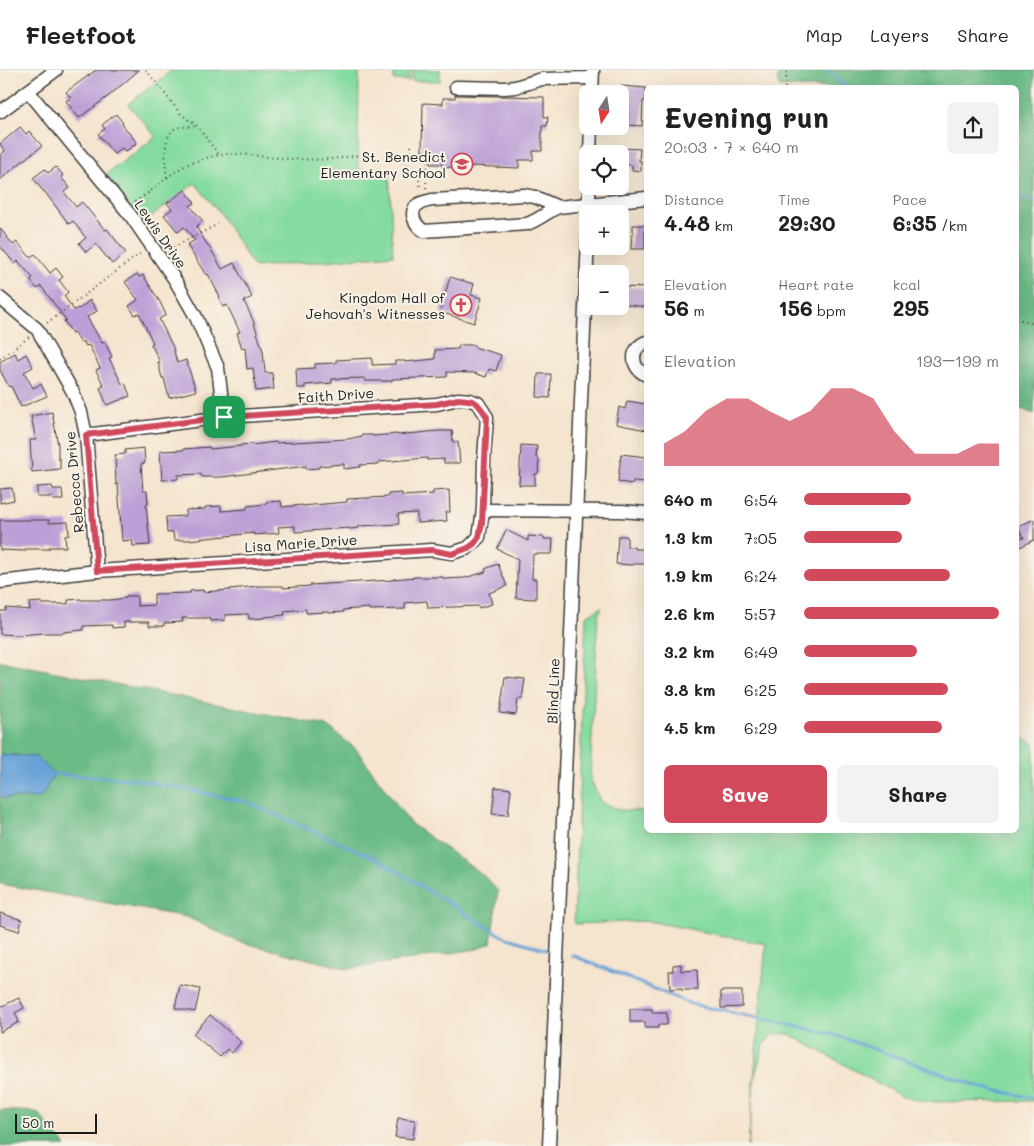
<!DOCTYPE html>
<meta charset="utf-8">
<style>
:root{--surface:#fff;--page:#f2f2f2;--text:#202124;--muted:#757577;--line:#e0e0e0;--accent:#d1495b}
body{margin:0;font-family:Mali,sans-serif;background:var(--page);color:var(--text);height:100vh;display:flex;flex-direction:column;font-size:19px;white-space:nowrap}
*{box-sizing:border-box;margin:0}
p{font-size:16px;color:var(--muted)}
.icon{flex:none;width:28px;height:28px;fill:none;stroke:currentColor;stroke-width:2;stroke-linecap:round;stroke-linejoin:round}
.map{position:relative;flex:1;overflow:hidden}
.panel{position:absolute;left:644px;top:15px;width:375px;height:748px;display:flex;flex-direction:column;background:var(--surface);border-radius:8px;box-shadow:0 5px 20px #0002}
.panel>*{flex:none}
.needle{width:32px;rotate:192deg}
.buttons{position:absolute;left:579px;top:15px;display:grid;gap:10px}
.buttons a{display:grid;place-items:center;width:50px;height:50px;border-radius:8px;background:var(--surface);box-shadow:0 5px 20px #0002;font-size:25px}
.scale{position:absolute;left:15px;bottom:12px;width:82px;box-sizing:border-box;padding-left:5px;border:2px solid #1c1c1c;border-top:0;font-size:14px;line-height:18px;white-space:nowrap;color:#1c1c1c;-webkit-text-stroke:4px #f7f3e8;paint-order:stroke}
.pin{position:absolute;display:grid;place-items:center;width:42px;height:42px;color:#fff;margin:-21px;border-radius:10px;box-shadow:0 2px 8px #0006}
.round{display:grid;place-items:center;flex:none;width:52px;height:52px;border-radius:8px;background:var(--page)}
.head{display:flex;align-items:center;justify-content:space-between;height:85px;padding:0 20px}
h1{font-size:28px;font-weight:700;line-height:38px}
.stats{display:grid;grid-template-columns:repeat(3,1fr);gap:8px;height:85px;padding:5px 20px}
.stats div{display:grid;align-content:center}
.stats b{font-size:21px;font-weight:700}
.stats small{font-size:14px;font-weight:400}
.stats p{font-size:14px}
.chart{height:140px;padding:10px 20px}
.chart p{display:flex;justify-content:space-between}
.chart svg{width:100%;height:90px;margin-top:5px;fill:var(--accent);opacity:.7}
.button{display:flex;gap:10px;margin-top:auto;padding:10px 20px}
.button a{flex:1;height:58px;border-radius:8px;background:var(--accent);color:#fff;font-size:20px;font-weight:700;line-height:58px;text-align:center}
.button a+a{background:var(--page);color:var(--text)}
ul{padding:0 20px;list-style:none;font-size:16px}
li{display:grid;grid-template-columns:80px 60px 1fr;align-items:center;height:38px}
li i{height:12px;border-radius:6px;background:var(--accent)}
header{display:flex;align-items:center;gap:30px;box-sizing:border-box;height:70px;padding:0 25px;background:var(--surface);border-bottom:1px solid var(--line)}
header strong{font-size:24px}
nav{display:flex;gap:28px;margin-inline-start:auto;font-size:18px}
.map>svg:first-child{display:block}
.green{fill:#84db9f;stroke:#507c5e}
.forest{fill:#6bbb86;stroke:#446c51}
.water{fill:#68a2d8;stroke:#425f7a}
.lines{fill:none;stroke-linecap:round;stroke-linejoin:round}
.stream{stroke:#68a2d8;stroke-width:3}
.building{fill:#bc9fd6}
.minor-casing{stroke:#3d3a37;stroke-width:15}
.path{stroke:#3d3a37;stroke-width:2;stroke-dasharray:1 4;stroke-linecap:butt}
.minor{stroke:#fff;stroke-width:12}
.route-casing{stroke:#fff;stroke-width:10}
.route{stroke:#d1495b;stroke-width:6}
.labels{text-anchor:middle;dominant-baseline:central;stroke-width:4;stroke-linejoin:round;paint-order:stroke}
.poi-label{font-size:14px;fill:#1c1c1c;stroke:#f7f3e8;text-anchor:end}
.street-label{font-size:14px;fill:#1c1c1c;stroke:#f7f3e8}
</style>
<header>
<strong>Fleetfoot</strong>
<nav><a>Map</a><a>Layers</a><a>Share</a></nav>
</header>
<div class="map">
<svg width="1034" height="1076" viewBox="0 0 1034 1076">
<rect width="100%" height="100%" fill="#f7f3e8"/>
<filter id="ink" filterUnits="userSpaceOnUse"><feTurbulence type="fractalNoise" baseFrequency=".02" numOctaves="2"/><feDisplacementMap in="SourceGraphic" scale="10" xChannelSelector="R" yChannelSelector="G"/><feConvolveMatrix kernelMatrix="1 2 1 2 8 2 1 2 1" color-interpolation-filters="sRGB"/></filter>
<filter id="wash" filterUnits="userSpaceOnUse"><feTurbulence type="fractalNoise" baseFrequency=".0096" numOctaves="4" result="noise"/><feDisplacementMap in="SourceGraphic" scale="20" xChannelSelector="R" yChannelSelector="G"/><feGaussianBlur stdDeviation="1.12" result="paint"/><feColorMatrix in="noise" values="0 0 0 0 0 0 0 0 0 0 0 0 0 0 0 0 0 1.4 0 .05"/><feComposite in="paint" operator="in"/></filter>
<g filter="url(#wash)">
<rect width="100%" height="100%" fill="#f5e4ce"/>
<!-- green -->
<g class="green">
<path d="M172,0H359L358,100L389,99L393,185L254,197L221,145L195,113L143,153L105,105L156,67L128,34Z"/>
<path d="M394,0H409V11L394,10Z"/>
<rect x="412" y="0" width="28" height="11"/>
<path d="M602,537L598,546L590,708L601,732L619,740L646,741V760H1016V666L1028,670L1034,674V1031L928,1032L903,1027L789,964H773L764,975L755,1005L748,1076L766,874L648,851L574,854L586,546Z"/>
</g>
<!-- forest -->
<g class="forest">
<path d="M780,0H1034V344L1016,337V18L780,17L777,11Z"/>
<path d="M0,591L327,656L356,679L410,753L484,806L498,821L491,873L477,879L348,899L237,871L187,847L0,814V727L4,728L37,687L0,684Z"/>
<path d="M0,1040L37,1042L66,1076H0Z"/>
</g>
<!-- water -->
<path class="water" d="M0,684L37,687L54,704L41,728H4L0,727Z"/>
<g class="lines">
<!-- stream -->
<g class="stream">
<path d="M828,0L847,18"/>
<path d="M1016,124L1034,132"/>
<path d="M54,704L134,709L244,731L377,789L504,867L548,880"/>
<path d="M572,885L691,934L832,964L983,1018L1034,1028"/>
</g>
</g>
<g id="blocks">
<!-- building -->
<g class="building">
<path d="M96,0H139L110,25L79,48L66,31L71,28L66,22Z"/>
<path d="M621,16L646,18L645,31H643L642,56L628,55L629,32H620Z"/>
<path d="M455,25L544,27V47H548L547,56H542V81H533V90H519V98L470,96V98L442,97V94H430V81H422L423,33L443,34V28H455Z"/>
<path d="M116,44L123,53L122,54L137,73L125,82L122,78L114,84L98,64L105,59L102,55Z"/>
<path d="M20,57L26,64L29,61L42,76L32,84V83L0,110V85L5,81L0,74Z"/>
<path d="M621,78L640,79L639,91H641V101L632,100V95H620Z"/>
<path d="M56,97L63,105L61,107L70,118L64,122L76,137L82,132L105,160L107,159L126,183L112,194L96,174L86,182L79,173L86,168L73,151L69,154L44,121H43L33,108L45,99L48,103Z"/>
<path d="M185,120L195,133L190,136L203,151L196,157L213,183L222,199L234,193L252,227L244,231L253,250L263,281L265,303H272L274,319L256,321L253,298L247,299L245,277L242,278L237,263L240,262L227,235L223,237L219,228L220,227L208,204L206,205L187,175L195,170L184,157L178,162L164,145L172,139L167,133Z"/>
<path d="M633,155H645V179H631L632,164H633Z"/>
<path d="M0,158L13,175L17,172L30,187L35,184L50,203L56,198L63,207L59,210L68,222L64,226L74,240L78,238L79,239L90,230L97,241L87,247L102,273L105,272L112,287L109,288L122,314L125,313L130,326L107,335L100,318L104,316L96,300L100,298L89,275L86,276L83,271L81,273L74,262L72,263L64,251L66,250L41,216L37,219L30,210L33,208L18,191L15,194L0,176Z"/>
<path d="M137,204L139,207L143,205L160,232L166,245L159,249L173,277L177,293L186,290L196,321L169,328L164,308H162L158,292H160L151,274L153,273L139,243L135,245L129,236L138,230L125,212Z"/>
<path d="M450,207L474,214L471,225L482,228L474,253L440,242Z"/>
<path d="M623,217L646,218V237L622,234Z"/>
<path d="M459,275H474V277L501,285L496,301L489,299L486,307L474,303L447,302V307L392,309V311H365V308L332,309V313L305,315V318H297L296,299L315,298V294L336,293V290L372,288V295L395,294V291H405V292L435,289V280L458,279Z"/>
<path d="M15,283L18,289L26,284L33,297L24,302L33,318L41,314L47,326L21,337L11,316L9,317L0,300V292Z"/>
<path d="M538,304H551L550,328L537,327Z"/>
<path d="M627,331L646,334V360L616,354L619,337L625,339Z"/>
<path d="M52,342L58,375V389H60V399L32,402L30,370H36L31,346Z"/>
<path d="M438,361H452L453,372H458L460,393H444V389L427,390V388L379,392V394L360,395V397L344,399V394L319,396V398L306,399V396L222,407H202L201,404L178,405V409L162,410L160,381L183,380V379L196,378L210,377V379L241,376V375L252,374V375L276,372V373L348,369L362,366V365H373V366L397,364V365Z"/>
<path d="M521,375L537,376L536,388H539L538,404H535V415H519Z"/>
<path d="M144,378L145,393L141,394L143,421H147L148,434L146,435L150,475L133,476L132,470L122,471L118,414L116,415L115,385L125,384V380Z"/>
<path d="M621,384L646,387V412L633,411V414L618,412Z"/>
<path d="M52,416L53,419H62L63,430H53L52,427H37V417Z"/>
<path d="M12,418L14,430L0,433V419Z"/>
<path d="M449,420L450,442H446L447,451L417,453V443L398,444L399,454L359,456V458L349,459V458L295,462V456L278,457L279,463L254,465V463L188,470H174L173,462L167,463L166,447L186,446V440L205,439V437L221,436V441L247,439V436L266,434V432L281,431L282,437L302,435V436L347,432V429L388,427V424L402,423V426L433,424V421Z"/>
<path d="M1034,449V470L1016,479V468H1024L1018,457Z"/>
<path d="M0,450H49V453L68,452L69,465L65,466L66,477H49V479H25V481L0,480Z"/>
<path d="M506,460L528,471V466L544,467V469H553L552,484H533L532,509H536V529L516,528L518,489L497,479Z"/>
<path d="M618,466H627V477H634V479H646V494H633V495L616,494Z"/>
<path d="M498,494L507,516L489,523L492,534L479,538L478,536L428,538L427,531L405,533V539L369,540V538L343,540L344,542L329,543V542L306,543V539L284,541L285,545L264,547V548L249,549L248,544L225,545V550L210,551L209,548H182L183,552L164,553V556H149V552H124V557L112,558V555L83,556V560L64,562V563H43L18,565L0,564V541H6V538L30,540L29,533L42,532V534H68V530L81,529V530H110L126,528V526H137V536L154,535V524L190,523V521L203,520V522L230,520V519L258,516H283V518L310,516V515L393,510V509L417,507H443L444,509L464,508L486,502L485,499Z"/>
<path d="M505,607L525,609L522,629H518L516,645L500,643Z"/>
<path d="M495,717L511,719L508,745L492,744Z"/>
<path d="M0,843L22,850L19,861L0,855Z"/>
<path d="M681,894V901L697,900L698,920H681V918L670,919L669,901H673V895Z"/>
<path d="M180,915L200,919L195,942L175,938Z"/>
<path d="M721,921H742V937L721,938Z"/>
<path d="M19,928L24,938L15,943L19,952L0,962V937Z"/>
<path d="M630,939H652V943H667V955H658V958H645V952H630Z"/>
<path d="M210,945L241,972L232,983L227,979L220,987L193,964Z"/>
<path d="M398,1048L415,1050L413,1069L395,1067Z"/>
</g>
</g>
</g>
<g filter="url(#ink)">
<use href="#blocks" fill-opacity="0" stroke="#3d3a37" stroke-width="1"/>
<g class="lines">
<!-- minor casing -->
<g class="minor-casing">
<g id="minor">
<path d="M456,17L505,18L515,17L542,9L592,8"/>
<path d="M28,21L131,146L175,210L196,247L218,298L224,347"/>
<path d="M592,24L593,0"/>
<path d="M0,42L56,0"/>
<path d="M590,84L591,56"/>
<path d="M558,137L535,127L524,125L432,130C427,131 420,132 416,136C409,145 416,156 424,161L527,154C539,150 547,142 558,137L646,128"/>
<path d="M589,144V116"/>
<path d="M0,228L37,259L73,322L81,342L86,365L97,501"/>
<path d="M646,272C629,279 631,298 646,305"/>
<path d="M483,440L621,441L646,443"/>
<path d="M0,512L97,501L432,480L452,483L468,478L479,467L483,440L484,388L487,347L478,333L470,330L458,329L437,334L224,347L86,365"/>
<path d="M549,1076L588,168"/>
</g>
</g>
<!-- path -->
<g class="path">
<path d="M146,0L181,44L197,56L219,85"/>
<path d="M785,18L787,0"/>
<path d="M411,76V83H428"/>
<path d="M396,84L417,105L419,109L420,119"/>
<path d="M167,107C165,95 162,65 176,58C182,56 190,57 196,56"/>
<path d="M426,118L428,81"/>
<path d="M135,132C155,120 170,102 191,93C205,88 221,83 236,84C250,84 264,87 278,88C305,90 331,91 358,85"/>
<path d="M169,180L218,154"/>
<path d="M1016,249L1030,252L1034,256"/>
<path d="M47,253L141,183"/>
<path d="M0,289L29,267"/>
</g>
<!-- minor -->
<use href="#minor" class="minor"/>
</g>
</g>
<g class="lines" filter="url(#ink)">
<!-- route casing -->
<g class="route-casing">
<path id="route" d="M458,329C477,330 477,332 487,347L482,453L479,467L474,474L468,478L452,484L432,480L97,501L86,365L224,347L437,334Z"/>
</g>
<!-- route -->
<use href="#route" class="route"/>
</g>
<!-- icons -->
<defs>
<g id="school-ring" transform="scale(1.125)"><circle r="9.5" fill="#f7f3e8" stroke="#d1495b" stroke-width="1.5"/><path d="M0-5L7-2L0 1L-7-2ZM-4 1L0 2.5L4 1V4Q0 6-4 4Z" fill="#d1495b"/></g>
<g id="church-ring" transform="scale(1.125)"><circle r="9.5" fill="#f7f3e8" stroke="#d1495b" stroke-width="1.5"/><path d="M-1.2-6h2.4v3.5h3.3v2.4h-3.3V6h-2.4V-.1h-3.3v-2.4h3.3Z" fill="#d1495b"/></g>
</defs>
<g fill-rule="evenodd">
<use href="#school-ring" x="462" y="94"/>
<use href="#church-ring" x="461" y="235"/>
</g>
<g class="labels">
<!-- poi labels -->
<g class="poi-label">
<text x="446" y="86">St. Benedict<tspan x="446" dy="16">Elementary School</tspan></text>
<text x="445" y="227">Kingdom Hall of<tspan x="445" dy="16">Jehovah's Witnesses</tspan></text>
</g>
<!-- street labels -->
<g class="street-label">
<text transform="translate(161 164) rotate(55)">Lewis Drive</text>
<text transform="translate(336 325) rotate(-4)">Faith Drive</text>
<text transform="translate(74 412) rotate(-95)">Rebecca Drive</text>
<text transform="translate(301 473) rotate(-4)">Lisa Marie Drive</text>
<text transform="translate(553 621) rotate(-88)">Blind Line</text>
</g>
</g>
</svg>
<div class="buttons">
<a><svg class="needle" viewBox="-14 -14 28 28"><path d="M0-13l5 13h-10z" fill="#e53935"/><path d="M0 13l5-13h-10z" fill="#757577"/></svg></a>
<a><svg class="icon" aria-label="locate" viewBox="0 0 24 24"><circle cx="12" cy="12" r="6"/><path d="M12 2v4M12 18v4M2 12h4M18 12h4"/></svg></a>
<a>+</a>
<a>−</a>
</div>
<div class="scale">50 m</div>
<div class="pin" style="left:224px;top:347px;background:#1e9e55"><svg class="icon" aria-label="arrive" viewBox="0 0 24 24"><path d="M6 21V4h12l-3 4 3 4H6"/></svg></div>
<section class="panel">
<div class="head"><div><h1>Evening run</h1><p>20:03 · 7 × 640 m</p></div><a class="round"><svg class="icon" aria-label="share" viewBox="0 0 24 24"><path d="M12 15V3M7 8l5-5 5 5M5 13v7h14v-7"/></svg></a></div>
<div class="stats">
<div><p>Distance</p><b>4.48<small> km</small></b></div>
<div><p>Time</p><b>29:30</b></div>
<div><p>Pace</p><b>6:35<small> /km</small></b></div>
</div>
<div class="stats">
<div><p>Elevation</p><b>56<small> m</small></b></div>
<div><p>Heart rate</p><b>156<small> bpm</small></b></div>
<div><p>kcal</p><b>295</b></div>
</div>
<div class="chart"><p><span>Elevation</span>193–199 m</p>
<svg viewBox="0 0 160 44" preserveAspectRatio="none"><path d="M0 44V33L10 27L20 17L30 11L40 11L50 17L60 22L70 17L80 6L90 6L100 11L110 27L120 38L130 38L140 38L150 33L160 33V44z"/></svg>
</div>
<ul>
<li><b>640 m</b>6:54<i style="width:55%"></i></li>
<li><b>1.3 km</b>7:05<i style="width:50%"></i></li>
<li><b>1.9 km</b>6:24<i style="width:75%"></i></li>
<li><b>2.6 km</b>5:57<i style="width:100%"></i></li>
<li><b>3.2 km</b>6:49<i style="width:58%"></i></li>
<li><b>3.8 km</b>6:25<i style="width:74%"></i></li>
<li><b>4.5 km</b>6:29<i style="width:71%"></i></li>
</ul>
<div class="button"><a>Save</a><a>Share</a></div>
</section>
</div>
